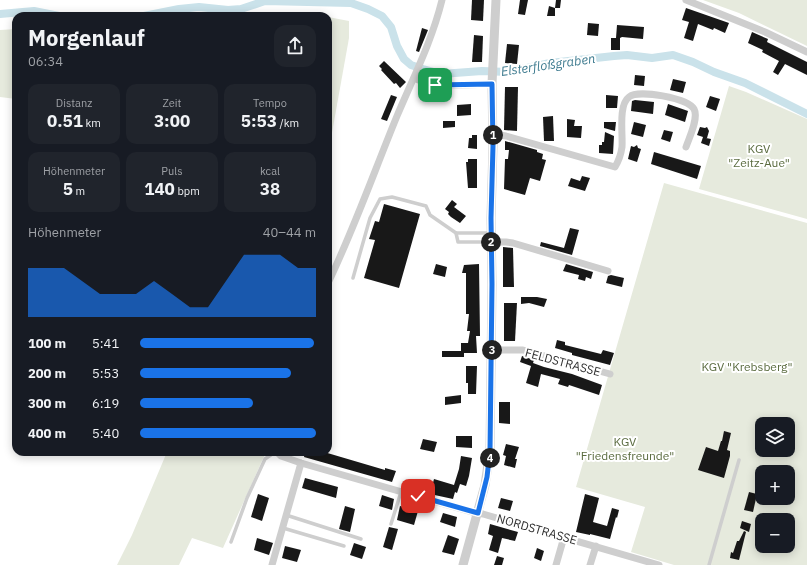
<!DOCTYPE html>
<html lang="de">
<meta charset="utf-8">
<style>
:root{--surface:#171b24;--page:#20242c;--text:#f1f3f6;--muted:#9ea1a6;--accent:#1a73e8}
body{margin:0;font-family:"IBM Plex Sans",sans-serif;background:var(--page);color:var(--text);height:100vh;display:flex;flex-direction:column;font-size:15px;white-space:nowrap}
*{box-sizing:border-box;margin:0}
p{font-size:13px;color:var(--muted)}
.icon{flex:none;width:22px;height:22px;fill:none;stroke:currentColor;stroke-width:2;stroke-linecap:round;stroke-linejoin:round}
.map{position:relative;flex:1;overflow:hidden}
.panel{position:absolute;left:12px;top:12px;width:320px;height:444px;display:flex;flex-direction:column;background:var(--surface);border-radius:12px;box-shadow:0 2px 10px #0003}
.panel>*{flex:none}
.tools{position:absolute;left:755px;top:417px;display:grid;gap:8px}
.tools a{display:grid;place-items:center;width:40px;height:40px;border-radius:8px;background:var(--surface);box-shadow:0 2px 10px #0003;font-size:20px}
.pin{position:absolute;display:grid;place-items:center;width:34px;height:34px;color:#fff;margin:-17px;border-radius:8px;box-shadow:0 2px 6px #0006}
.km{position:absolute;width:20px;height:20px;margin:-10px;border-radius:50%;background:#222;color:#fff;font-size:11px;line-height:20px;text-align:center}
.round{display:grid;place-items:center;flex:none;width:42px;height:42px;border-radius:12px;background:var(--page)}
.headline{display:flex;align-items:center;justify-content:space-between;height:68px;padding:0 16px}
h1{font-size:22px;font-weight:800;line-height:30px}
.metrics{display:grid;grid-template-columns:repeat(3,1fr);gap:6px;height:68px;padding:4px 16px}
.metrics div{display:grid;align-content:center;border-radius:10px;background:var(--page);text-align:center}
.metrics b{font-size:17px;font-weight:800}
.metrics small{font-size:11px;font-weight:400}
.metrics p{font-size:11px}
.chart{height:112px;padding:8px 16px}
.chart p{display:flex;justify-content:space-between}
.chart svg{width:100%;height:72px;margin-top:4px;fill:var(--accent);opacity:.7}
ul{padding:0 16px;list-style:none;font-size:13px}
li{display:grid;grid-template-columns:64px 48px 1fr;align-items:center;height:30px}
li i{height:10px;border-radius:5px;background:var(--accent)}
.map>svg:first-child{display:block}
.green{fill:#e6eadd;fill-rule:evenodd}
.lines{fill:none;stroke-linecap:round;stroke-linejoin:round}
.canal{stroke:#cae2ea;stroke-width:8}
.building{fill:#181818}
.service{stroke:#cecece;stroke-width:3.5}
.minor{stroke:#cecece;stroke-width:7}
.tertiary{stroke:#cecece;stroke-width:9}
.route-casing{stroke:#fff;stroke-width:8}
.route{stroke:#1a73e8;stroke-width:5}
.labels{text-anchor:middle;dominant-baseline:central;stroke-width:4;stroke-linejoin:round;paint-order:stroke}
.park-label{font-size:12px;fill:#5a6b3f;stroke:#fff}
.street-label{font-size:12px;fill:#313131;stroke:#fff}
.water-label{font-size:13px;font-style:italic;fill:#417d91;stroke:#fff}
</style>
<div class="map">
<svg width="807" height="565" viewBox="0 0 807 565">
<rect width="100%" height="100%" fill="#fff"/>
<!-- green -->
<g class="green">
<path d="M703,0H807V46L739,13Z"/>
<path d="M271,13L320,16H263Z"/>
<path d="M328,17L349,21V38L328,155Z"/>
<path d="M16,29V99L0,97V30Z"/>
<path d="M729,86L746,92L807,119V219L699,189Z"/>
<path d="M664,183L807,223V565H674L631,552L645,507L576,487ZM762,424H788V450H762ZM762,472H788V498H762ZM762,520H788V546H762Z"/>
<path d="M167,452H266L223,548L192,538L179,565H117L132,535Z"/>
</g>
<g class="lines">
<!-- canal -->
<g class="canal">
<path d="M0,14L34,11L59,16"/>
<path d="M144,16L179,9L199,7L228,10L241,9L265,1L351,3L368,9L382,16L391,27L397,46L404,59L411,65L423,69L441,74L482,71L508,72L550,63L614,56L627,55L652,58L673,55L693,62L714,72L745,83L807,114"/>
</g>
</g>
<!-- building -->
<g class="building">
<path d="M472,0H484L483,21L471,20Z"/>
<path d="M520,0H528L525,15L518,14Z"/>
<path d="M556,0H561L560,8H555V16H547L549,6L555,8Z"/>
<path d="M686,8L729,23L725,33L714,28L713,30L698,24L693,41L684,38L689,22L682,20Z"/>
<path d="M588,23L599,24L598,36L587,35Z"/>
<path d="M617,25L644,27L643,39L622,37L620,38V50H611V38H616Z"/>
<path d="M422,28L428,30L419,52L416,51Z"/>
<path d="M752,32L768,39L767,42L807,62V75L785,64L778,75L773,72L779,61L762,52L763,50L748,43Z"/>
<path d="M474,35L483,36L482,62H472Z"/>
<path d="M507,44L519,45L517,64L505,63Z"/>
<path d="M384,61L406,82L400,88L396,83L394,84L381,70L382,69L379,66Z"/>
<path d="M635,75L645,76L644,86L634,85Z"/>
<path d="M673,79L686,82L683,93L670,90Z"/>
<path d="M505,87H518L517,131L504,130Z"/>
<path d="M391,95L397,97L387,121L381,119Z"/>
<path d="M606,95L618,96L617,108H606Z"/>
<path d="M710,96L720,99L716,111L706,107Z"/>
<path d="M635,100L654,102L653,114L631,111L632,101Z"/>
<path d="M471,104V115L457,116V105Z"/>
<path d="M668,104L688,111L685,122L665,115Z"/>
<path d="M553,116L554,141H544L543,117Z"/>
<path d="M567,119L575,120L574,126H582L581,138L567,137Z"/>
<path d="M443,121H455V127L443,128Z"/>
<path d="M604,122H616L615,131L604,128Z"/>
<path d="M634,122L646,125L643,137L631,134Z"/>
<path d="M700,127L705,128L707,127L709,131L707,138H706L711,139L709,146L701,143L703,137L697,135Z"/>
<path d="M664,130L673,132L670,142L661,139Z"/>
<path d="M605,132L614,136L613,154L599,153V145H602V142H604Z"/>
<path d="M472,135H477V149L468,148L469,138H472Z"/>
<path d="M505,141L537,150V152L543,154L542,159L546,160L540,181L530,178L525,195L504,189L505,159H508L509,150H505Z"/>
<path d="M637,145L638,148L641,149L637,162L628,159L631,146L634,147Z"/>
<path d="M654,152L701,166L697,179L651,164Z"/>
<path d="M468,159H477V188H468L466,162H468Z"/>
<path d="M582,176L590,178L585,191L568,186L571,178L580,181Z"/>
<path d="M452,200L457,204L454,207L466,216L460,223L451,217L448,214L449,212L445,209Z"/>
<path d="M384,204L420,214L399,288L364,278L375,240L369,239L375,221L379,222Z"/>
<path d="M570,228L579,230L572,255L540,246L541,242L564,248Z"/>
<path d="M503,247L513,248L514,287H503Z"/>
<path d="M436,264L447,267L445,277L433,274Z"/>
<path d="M479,264L480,336H476L477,353H464V357H442V351H461V343H468L470,331H467L469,314H466V273H462L464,265Z"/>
<path d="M566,264L593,272L591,279L586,277L585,281L578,279L579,275L563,271Z"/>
<path d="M611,275L624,278L622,287L606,283L608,276Z"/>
<path d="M521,297H537L547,299L544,307L529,303L521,304Z"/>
<path d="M504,303H517L515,341H504Z"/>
<path d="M557,340L565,342V345L601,354L603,350L614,353L610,365L572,355V353L555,348Z"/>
<path d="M522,356L534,360L533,363L544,367L572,374L602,385L599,395L569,385L568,387L558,384L560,379L541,374L538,387L526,383L531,366L520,362Z"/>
<path d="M466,366H477L476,394H468V383H466Z"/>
<path d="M461,395V403L445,405V397Z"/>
<path d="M499,402H510V424L499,423Z"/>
<path d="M724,431L731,433L727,450L730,451V456L724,478L698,470L706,447L718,451L721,441H722Z"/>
<path d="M456,436H472V448L456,447Z"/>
<path d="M423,439L437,442L434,452L420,449Z"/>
<path d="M506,444L519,447L515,459H517L515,468L504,465L506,456L503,455Z"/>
<path d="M305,452H313L322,454V452H324L385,470V468L396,471L392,482L304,457Z"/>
<path d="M461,456L472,458L469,476L466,486L460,484L457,493L455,492L453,499L430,494L434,479L454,485L459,469Z"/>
<path d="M305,478L338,487L336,498L302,488Z"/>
<path d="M749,492L757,494L753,512L744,510Z"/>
<path d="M258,494L269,498L262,521L251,517Z"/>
<path d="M585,494L599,498L593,522L607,526L612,508L619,510L617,518L616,517L610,539L590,534V535L576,532Z"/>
<path d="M382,495L394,499L392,510L379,506Z"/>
<path d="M501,498L513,501L510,511L498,508Z"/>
<path d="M345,506L355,509L350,532L339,529Z"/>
<path d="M400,506L418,511L414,525L397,520Z"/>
<path d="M443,513L457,517L455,527L440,522Z"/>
<path d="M742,521L751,524L749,532L740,528Z"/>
<path d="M490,524L518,532L515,541L502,538L498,553L489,550L493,536L488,534Z"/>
<path d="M389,527L398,529L392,550L383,547Z"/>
<path d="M744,531L746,532L739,560L730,558L731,552L733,553L737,541H739Z"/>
<path d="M448,535L459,539L454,555L442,552Z"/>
<path d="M257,538L273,543L269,555L254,550Z"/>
<path d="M354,543L366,547L362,559L350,555Z"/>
<path d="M285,546L301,550L297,562L282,558Z"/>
<path d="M537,548L544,551L541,561L534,558Z"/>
<path d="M497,556L504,558L502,565H494Z"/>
</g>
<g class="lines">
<!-- service -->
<g class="service">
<path d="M456,233L458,242H491"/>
<path d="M353,278L370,218L380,199L392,197L426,206L430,215L456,233H490"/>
<path d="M286,515L361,539"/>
<path d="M391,524L401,492"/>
<path d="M283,528L344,546"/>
<path d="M231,542L247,498L265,459L275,452"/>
<path d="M709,565L739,460"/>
</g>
<!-- minor -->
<g class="minor">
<path d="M686,0L765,32L807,52"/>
<path d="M414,78C439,90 465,84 492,84"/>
<path d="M493,134L506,136L615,167C618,162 621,154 622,147C623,134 618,105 629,97C638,89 688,98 694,109C699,118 689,138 686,147"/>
<path d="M491,242H506L513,243L608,271"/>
<path d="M328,283C354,229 374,172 397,116C413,78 432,41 442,0"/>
<path d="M492,350H523L610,374"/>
<path d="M277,452L281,456L301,463L472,512L483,514L659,565"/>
<path d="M272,565L301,463"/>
<path d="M556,565L564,537"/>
<path d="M590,565L596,546"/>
</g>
<!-- tertiary -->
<path class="tertiary" d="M463,565L485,485L490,451L492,284L491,218L493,146L492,84L496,0"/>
</g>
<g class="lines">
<!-- route casing -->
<g class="route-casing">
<path id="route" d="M418,496L478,513L487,477L490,451L492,284L491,218L493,146L492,84L435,85"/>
</g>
<!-- route -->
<use href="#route" class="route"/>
</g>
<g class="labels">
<!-- park labels -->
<g class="park-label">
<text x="759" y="148">KGV<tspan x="759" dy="14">"Zeitz-Aue"</tspan></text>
<text x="747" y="366">KGV "Krebsberg"</text>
<text x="625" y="441">KGV<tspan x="625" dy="14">"Friedensfreunde"</tspan></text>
</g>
<!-- street labels -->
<g class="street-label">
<text transform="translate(563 362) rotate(15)">FELDSTRASSE</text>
<text transform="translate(537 529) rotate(16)">NORDSTRASSE</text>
</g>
<!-- water labels -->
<g class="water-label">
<text transform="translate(548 65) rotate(-8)">Elsterfloßgraben</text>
</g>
</g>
</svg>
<div class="tools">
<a><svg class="icon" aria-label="layers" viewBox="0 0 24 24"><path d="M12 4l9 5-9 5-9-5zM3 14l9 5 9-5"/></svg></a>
<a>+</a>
<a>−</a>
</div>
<div class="pin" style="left:435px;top:85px;background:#1e9e55"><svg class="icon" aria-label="arrive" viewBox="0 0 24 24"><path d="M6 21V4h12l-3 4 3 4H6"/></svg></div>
<div class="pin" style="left:418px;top:496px;background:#d93025"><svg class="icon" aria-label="check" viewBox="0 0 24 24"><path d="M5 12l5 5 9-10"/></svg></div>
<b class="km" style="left:493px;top:135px">1</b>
<b class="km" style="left:491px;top:242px">2</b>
<b class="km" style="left:492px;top:350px">3</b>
<b class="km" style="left:490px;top:458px">4</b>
<section class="panel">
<div class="headline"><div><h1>Morgenlauf</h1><p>06:34</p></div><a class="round"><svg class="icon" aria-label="share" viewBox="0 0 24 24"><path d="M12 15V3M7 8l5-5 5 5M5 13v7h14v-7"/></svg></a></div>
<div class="metrics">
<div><p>Distanz</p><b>0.51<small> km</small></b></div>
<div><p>Zeit</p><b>3:00</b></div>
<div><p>Tempo</p><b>5:53<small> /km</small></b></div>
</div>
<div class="metrics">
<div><p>Höhenmeter</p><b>5<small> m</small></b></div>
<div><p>Puls</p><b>140<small> bpm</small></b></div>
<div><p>kcal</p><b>38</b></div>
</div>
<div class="chart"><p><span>Höhenmeter</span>40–44 m</p>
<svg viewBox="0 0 160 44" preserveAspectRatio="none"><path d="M0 44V14L10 14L20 14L30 22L40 30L50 30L60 30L70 22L80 30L90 38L100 38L110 22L120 6L130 6L140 6L150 14L160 14V44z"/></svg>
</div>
<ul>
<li><b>100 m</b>5:41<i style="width:99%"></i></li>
<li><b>200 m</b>5:53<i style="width:86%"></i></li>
<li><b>300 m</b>6:19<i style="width:64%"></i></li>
<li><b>400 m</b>5:40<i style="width:100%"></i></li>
</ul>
</section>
</div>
